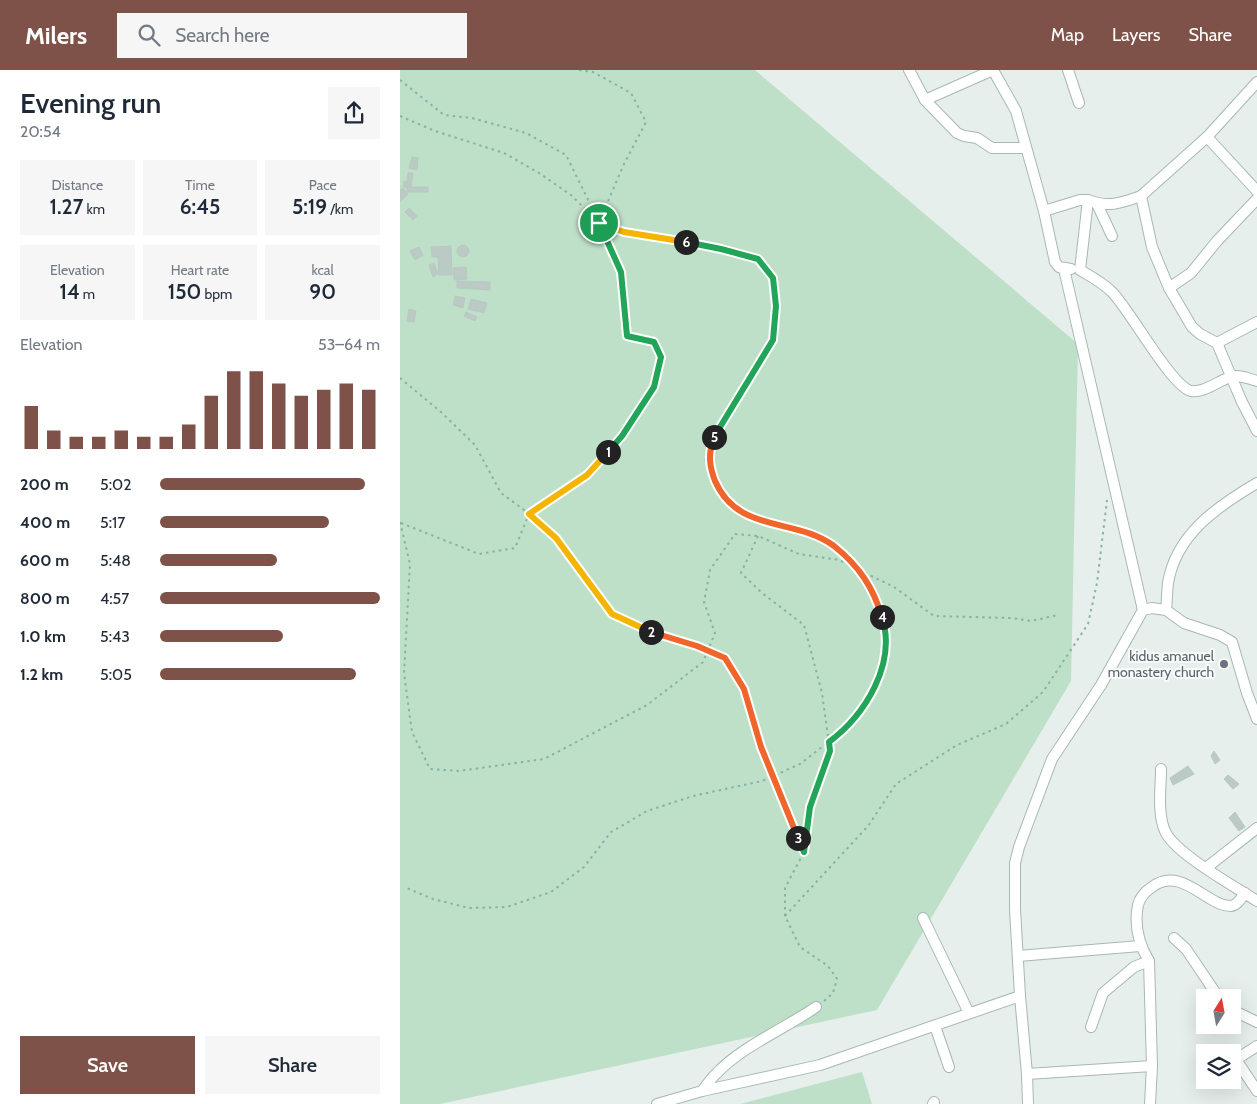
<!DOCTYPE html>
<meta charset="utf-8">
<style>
:root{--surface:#fff;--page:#f6f6f7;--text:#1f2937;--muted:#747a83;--accent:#7f5249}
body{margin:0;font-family:Cabin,sans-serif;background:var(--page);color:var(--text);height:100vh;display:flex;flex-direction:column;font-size:19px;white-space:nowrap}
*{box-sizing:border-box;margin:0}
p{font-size:16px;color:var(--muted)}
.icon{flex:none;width:28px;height:28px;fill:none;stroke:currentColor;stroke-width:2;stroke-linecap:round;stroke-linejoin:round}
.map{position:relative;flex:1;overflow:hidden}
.drawer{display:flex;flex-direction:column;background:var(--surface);width:400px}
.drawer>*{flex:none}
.needle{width:32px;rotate:11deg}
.buttons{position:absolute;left:796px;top:919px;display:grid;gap:10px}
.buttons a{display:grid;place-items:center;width:45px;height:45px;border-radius:0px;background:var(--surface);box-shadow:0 5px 20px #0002;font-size:25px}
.pin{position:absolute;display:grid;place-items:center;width:42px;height:42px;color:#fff;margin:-21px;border:2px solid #fff;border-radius:50%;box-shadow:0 1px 5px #0007}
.km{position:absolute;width:25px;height:25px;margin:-12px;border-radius:50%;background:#222;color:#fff;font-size:14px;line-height:25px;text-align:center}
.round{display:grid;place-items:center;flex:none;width:52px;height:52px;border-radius:0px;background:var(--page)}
.head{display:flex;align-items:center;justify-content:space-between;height:85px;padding:0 20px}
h1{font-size:28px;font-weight:600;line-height:38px}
.figures{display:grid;grid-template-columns:repeat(3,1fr);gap:8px;height:85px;padding:5px 20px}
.figures div{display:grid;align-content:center;border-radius:0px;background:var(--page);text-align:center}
.figures b{font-size:21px;font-weight:600}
.figures small{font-size:14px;font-weight:400}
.figures p{font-size:14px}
.chart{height:140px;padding:10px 20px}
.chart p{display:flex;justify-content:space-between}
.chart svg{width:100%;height:90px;margin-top:5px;stroke:var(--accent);stroke-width:6}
.action{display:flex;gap:10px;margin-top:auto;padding:10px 20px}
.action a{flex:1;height:58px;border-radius:0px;background:var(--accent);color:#fff;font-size:20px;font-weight:600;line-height:58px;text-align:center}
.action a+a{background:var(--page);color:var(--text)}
ul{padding:0 20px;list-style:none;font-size:16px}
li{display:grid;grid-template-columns:80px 60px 1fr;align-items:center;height:38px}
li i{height:12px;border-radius:6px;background:var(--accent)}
header{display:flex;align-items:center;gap:30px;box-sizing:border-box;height:70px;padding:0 25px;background:var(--accent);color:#fff}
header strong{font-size:24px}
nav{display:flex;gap:28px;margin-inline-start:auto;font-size:18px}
.search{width:350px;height:45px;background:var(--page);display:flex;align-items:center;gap:12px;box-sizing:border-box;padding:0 18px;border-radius:0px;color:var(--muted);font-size:19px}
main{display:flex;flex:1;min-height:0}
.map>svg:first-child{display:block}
.green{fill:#bfe0c8}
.building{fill:#bbcac4;stroke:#b8c9c2}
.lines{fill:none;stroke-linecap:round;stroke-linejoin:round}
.minor-casing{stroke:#a8b8b2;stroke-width:12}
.path{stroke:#86b3a5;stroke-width:2;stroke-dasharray:2.5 4;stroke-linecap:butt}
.minor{stroke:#fff;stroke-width:10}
.split-1-casing{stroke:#fff;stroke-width:10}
.split-2-casing{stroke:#fff;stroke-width:10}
.split-3-casing{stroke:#fff;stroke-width:10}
.split-4-casing{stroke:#fff;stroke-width:10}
.split-5-casing{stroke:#fff;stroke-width:10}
.split-6-casing{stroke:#fff;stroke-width:10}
.split-7-casing{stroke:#fff;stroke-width:10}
.split-1{stroke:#22a559;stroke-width:6}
.split-2{stroke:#f5b400;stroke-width:6}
.split-3{stroke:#f0652b;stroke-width:6}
.split-4{stroke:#22a559;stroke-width:6}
.split-5{stroke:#f0652b;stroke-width:6}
.split-6{stroke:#22a559;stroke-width:6}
.split-7{stroke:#f5b400;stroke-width:6}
.worship-dot{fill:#6b7280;stroke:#f7fbf9;stroke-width:2}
.labels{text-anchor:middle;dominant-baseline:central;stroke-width:4;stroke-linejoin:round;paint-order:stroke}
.worship-label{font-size:14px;fill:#5b616d;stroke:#f7fbf9;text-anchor:end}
</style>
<header>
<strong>Milers</strong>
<div class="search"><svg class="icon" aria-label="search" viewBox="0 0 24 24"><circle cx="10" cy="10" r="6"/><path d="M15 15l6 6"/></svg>Search here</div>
<nav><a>Map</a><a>Layers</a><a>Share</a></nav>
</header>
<main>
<section class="drawer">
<div class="head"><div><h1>Evening run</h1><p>20:54</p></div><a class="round"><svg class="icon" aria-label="share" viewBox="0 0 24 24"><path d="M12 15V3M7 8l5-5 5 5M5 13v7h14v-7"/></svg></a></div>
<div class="figures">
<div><p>Distance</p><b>1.27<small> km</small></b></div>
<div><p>Time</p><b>6:45</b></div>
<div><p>Pace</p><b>5:19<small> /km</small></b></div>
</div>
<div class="figures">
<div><p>Elevation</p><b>14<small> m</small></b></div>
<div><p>Heart rate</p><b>150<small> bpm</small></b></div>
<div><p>kcal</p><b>90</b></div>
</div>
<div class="chart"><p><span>Elevation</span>53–64 m</p>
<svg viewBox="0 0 160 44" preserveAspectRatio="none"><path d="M5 44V23M15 44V35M25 44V38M35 44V38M45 44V35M55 44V38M65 44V38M75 44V32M85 44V18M95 44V6M105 44V6M115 44V12M125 44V18M135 44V15M145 44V12M155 44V15"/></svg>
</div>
<ul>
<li><b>200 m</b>5:02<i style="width:93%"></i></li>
<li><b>400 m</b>5:17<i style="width:77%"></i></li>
<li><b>600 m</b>5:48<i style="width:53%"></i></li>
<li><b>800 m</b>4:57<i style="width:100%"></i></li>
<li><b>1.0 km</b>5:43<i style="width:56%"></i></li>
<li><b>1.2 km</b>5:05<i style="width:89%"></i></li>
</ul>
<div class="action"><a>Save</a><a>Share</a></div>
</section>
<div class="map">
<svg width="857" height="1034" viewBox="0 0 857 1034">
<rect width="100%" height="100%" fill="#e6efeb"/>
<!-- green -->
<g class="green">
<path d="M0,0H355L678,274L671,611L477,940L40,1034H0Z"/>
<path d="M462,1002L472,1034H340Z"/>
</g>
<!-- building -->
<g class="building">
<path d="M12,87L18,88L17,100L9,98Z"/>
<path d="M8,103H13L11,117H3L4,111L7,112Z"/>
<rect x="7" y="117" width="21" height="5"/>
<path d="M3,118L8,124L0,132V120Z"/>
<path d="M9,138L17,146L13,150L5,142Z"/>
<circle cx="63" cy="181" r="6"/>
<path d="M51,176L52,205H39L38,187H32L31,177Z"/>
<path d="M19,177L23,185L15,190L10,181Z"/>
<path d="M34,193L38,204L33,207L29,195Z"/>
<path d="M66,197L67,209L54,210L53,198Z"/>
<path d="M57,211L90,212V220L57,218Z"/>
<path d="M55,226L65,228L63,238L53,235Z"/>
<path d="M71,229L87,233L84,243L68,239Z"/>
<path d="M9,239L16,241L14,252L7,251Z"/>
<path d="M66,242L77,247L75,251L64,246Z"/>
<path d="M814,681L820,690L815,694L811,686Z"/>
<path d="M788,696L794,704L773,715L770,708Z"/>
<path d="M828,705L839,714L833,719L824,709Z"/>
<path d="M835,742L845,757L839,761L829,748Z"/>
</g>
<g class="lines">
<!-- minor casing -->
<g class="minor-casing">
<g id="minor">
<path d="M509,0L525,30L593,0"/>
<path d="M593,0L616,41L644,141"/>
<path d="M668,0L679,33"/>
<path d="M857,12L807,67L741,126L752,177L769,218L792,257L800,264L817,273L842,332L857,361"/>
<path d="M525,30L557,63L564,66L577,68L592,78H626"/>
<path d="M807,67L857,121"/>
<path d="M741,126C721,133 708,138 688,130L680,200C692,207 703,213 712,222C730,240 771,316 791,321C805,323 819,310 831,307C840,304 849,309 857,311"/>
<path d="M697,134L712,166"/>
<path d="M664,199L743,540"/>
<path d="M671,199L659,197L655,192L644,141L680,130H688"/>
<path d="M769,218L791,203L817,171L857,129"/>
<path d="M817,273L857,252"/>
<path d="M766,540C767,531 767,522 768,513C776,464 818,436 857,413"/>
<path d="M761,699C761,718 757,743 765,761C774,783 836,817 857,831"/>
<path d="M806,798L857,758"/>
<path d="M523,848L569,943"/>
<path d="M774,868L786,879L819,928"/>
<path d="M618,886L740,876"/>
<path d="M620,926L627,1004L628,1034"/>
<path d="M832,940L857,952"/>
<path d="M535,956L549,997"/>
<path d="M691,957L703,923L734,897L749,891"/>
<path d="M857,976L840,987L837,991L857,1021"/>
<path d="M627,1004L752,996"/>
<path d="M302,1021C307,1015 311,1008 317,1003C341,977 386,958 416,937"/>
<path d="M257,1034L302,1021L420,995L620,926L615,839V793L619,777L652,689L701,615L743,540L752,538L766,540L784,553L820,565L832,572L847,623L857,649"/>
<path d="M533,1034L534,1032"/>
<path d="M750,1034L752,996L749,891C738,873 734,855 738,835C740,827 746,821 752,817C782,795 806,836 831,836C838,835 841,828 845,823"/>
</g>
</g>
<!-- path -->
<g class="path">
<path d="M179,0L193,2L231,23L246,52L224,94L199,152"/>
<path d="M0,10L44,45L72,48L126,63L166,85L198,150"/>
<path d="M0,46L35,61L104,83L139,103L171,125L199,153L224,162L321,179L358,189L373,208L377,237L373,270L313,369L309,395L318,418L336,440L364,453L406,463L433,476L459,500L474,523L484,555L485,588L470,628L445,659L400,694L362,711L293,726L247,741L211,762L184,797L151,822L107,837L69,838L33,829L4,817"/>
<path d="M0,308L41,342L75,375L101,423L135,448L156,468L212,544L250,562L297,576L325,588L343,619L361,677L404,782"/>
<path d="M0,452L10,494L4,603L12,662L30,699L59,701L144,689L247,635L303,592L315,563L304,532L310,500L335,464L358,466L399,484L439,490L455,498"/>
<path d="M1,453L79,484L115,478L129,444L187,405L222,366L254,317L261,287L254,272L227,266L221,202L200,154"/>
<path d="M358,466L341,503L362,523L404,555L422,623L430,681L410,737L404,782L385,818V846L400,877L428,896L437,909L433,923L424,931"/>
<path d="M459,500L494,517L534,546L612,548L631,551L658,545"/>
<path d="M385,846L468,756L496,714L557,675L606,654L643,622L688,554L697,513L707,430"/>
</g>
<!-- minor -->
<use href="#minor" class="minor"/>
</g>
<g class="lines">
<!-- split-1 casing -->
<g class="split-1-casing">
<path id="split-1" d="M199,153L221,202L227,266L254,272L261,287L254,317L222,366L208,382"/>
</g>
<!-- split-2 casing -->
<g class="split-2-casing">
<path id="split-2" d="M208,382L187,405L129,444L156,468L212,544L251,562"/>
</g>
<!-- split-3 casing -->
<g class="split-3-casing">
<path id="split-3" d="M251,562L297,576L325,588L344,619L361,677L398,768"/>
</g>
<!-- split-4 casing -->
<g class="split-4-casing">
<path id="split-4" d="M398,768L404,782L410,737L430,681L429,672C465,645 497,594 482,547"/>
</g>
<!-- split-5 casing -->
<g class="split-5-casing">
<path id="split-5" d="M314,367C308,384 309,395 315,411C338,464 395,447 434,476C459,496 473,517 482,547"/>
</g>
<!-- split-6 casing -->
<g class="split-6-casing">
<path id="split-6" d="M286,172L321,179L358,189L373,208L376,236L373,270L314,367"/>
</g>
<!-- split-7 casing -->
<g class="split-7-casing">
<path id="split-7" d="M199,153L224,162L286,172"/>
</g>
<!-- split-1 -->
<use href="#split-1" class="split-1"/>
<!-- split-2 -->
<use href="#split-2" class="split-2"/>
<!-- split-3 -->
<use href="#split-3" class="split-3"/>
<!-- split-4 -->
<use href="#split-4" class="split-4"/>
<!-- split-5 -->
<use href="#split-5" class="split-5"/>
<!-- split-6 -->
<use href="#split-6" class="split-6"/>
<!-- split-7 -->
<use href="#split-7" class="split-7"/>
</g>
<!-- markers -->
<circle class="worship-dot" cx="824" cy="594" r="5"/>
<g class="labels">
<!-- worship labels -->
<g class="worship-label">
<text x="814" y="586">kidus amanuel<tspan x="814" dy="16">monastery church</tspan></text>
</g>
</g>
</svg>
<div class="buttons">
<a><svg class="needle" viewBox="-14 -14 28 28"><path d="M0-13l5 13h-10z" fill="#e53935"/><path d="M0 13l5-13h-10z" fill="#747a83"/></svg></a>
<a><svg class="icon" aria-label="layers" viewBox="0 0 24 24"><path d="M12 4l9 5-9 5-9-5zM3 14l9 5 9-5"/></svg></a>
</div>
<div class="pin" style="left:199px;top:153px;background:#1e9e55"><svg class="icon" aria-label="arrive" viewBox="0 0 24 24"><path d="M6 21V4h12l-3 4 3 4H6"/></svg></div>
<b class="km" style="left:208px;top:382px">1</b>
<b class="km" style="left:251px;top:562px">2</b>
<b class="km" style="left:398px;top:768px">3</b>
<b class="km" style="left:482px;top:547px">4</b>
<b class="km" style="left:314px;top:367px">5</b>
<b class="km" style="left:286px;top:172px">6</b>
</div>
</main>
